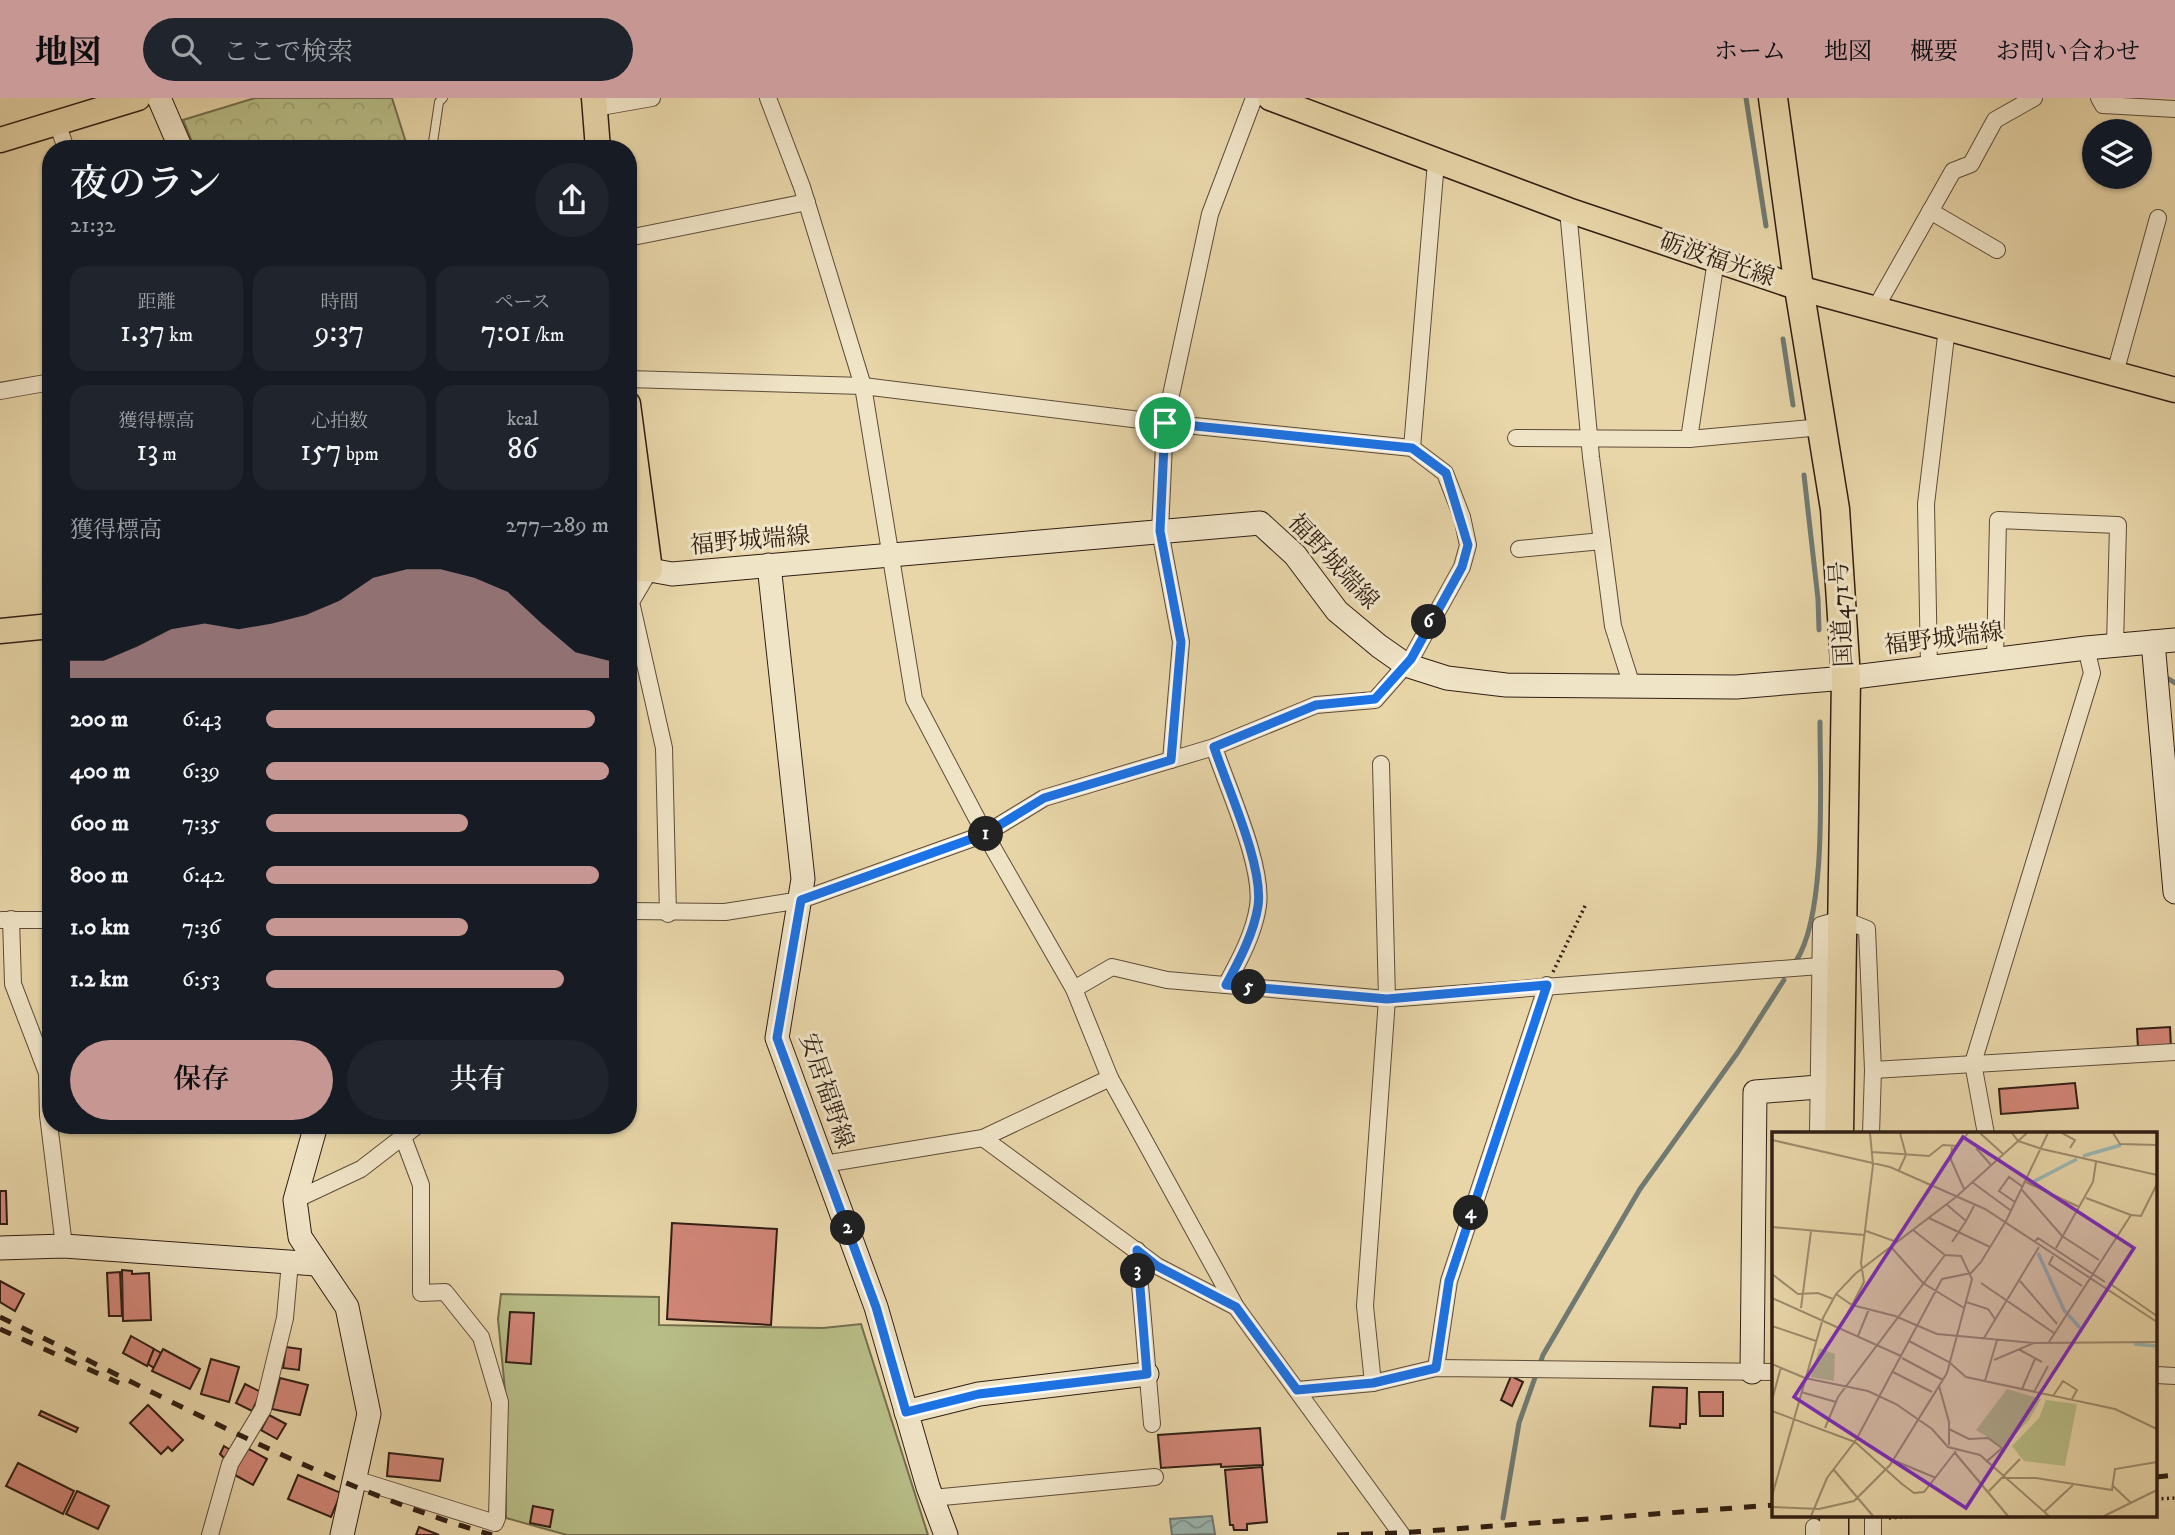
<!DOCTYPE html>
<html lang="ja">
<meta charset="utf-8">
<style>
:root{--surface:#171b24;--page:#20242c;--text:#f1f3f6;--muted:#9ea1a6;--accent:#c59692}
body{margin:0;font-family:"IM FELL DW Pica","Noto Serif JP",serif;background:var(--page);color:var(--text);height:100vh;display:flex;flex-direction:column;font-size:26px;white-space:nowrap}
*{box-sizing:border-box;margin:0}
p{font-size:23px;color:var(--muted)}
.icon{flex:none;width:38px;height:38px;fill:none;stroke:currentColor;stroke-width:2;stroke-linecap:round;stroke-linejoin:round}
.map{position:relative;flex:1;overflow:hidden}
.panel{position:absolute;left:42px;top:42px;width:595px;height:994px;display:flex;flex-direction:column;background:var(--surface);border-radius:28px;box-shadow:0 2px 5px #0004}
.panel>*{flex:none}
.fabs{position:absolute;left:2082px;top:21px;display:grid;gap:14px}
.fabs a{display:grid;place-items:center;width:70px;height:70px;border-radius:50%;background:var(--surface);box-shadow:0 2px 5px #0004;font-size:35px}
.pin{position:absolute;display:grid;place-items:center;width:60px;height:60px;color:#fff;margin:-30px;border:4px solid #fff;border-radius:50%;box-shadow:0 2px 7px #0007}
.km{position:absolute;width:35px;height:35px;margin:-18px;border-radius:50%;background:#222;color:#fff;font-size:19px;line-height:35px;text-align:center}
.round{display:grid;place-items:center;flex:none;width:74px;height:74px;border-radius:37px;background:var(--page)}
.head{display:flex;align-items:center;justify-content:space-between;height:119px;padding:0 28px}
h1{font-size:38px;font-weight:600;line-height:52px}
.stats{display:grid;grid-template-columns:repeat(3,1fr);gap:10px;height:119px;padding:7px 28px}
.stats div{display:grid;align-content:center;border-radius:18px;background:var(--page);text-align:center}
.stats b{font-size:30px;font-weight:600}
.stats small{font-size:19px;font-weight:400}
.stats p{font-size:19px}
.chart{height:196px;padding:14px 28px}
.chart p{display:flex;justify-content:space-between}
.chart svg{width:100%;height:126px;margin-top:7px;fill:var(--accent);opacity:.7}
.button{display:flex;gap:14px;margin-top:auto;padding:14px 28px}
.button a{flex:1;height:80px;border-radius:42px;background:var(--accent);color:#111;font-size:28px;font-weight:600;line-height:80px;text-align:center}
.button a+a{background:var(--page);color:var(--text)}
ul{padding:0 28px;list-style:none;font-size:23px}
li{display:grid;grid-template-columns:112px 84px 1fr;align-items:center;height:52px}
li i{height:18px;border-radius:9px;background:var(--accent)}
header{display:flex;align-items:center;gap:42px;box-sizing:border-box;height:98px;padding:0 35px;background:var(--accent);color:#111}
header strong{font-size:33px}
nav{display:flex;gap:38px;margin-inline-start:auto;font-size:24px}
.search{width:490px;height:63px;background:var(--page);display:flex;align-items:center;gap:18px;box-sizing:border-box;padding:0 24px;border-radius:38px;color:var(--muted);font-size:26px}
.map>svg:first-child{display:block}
.forest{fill:url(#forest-crowns);stroke:#746e4e;stroke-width:2}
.pitch{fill:#b8bd87;stroke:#746e4e;stroke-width:2}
.water{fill:url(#water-waves);stroke:#707a73;stroke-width:2}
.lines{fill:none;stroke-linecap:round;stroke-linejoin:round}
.stream{stroke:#707a73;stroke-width:5}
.building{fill:#d28678;stroke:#301e14;stroke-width:2}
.lane-casing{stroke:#5e4c39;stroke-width:10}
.street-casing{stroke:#5e4c39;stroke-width:18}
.secondary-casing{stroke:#301e14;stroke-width:25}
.primary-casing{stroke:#301e14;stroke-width:27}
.highway-casing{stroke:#301e14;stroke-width:31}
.path{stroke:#301e14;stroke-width:3.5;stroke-dasharray:2 3.5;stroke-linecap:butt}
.lane{stroke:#f0e4c7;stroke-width:8}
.street{stroke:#f0e4c7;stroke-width:16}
.secondary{stroke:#f0e4c7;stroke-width:23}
.primary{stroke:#e8d6a9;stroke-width:24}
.highway{stroke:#e8d6a9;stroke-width:28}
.rail{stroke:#301e14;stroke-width:5;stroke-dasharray:12 12;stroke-linecap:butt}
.route-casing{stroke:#fff;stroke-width:14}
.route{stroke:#1a73e8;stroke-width:9}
.labels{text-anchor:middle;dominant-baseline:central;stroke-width:6;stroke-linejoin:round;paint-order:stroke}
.street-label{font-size:24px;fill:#301e14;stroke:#f0e4c7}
.inset-river{fill:none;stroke:#9bb7b3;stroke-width:3.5}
.inset-road{fill:none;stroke:#9e8c6d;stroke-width:2}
.view{fill:#7b2cbf;fill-opacity:0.15;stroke:#7b2cbf;stroke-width:3.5}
.inset-edge{fill:none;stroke:#301e14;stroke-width:3.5}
</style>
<header>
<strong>地図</strong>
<div class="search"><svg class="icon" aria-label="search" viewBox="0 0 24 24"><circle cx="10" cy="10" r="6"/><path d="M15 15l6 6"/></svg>ここで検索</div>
<nav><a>ホーム</a><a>地図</a><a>概要</a><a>お問い合わせ</a></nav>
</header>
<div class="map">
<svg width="2175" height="1437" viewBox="0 0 2175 1437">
<defs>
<pattern id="forest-crowns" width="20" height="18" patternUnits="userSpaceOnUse" patternTransform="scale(1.75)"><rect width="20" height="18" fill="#b8bd87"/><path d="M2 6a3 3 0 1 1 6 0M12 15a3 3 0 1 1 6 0" fill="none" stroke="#9ea274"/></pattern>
<pattern id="water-waves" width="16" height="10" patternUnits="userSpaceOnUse" patternTransform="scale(1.75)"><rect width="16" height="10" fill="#9bb7b3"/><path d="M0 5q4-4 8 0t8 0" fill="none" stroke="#7f9490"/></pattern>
</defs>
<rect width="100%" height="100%" fill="#e8d6a9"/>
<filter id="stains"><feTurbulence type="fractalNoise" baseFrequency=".00286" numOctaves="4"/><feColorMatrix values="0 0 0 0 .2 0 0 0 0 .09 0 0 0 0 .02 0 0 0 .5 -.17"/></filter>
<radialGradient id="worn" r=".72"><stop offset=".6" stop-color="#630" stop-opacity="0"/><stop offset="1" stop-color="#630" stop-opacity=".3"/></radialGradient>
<!-- forest -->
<path class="forest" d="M255,0H392L408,51H195L183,22Z"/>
<!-- pitch -->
<path class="pitch" d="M501,1196L659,1199V1227L823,1230L861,1226L928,1437H567L506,1420L505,1292L498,1221Z"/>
<!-- water -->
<path class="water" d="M1212,1418L1215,1436L1172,1437L1170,1421Z"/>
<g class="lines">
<!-- stream -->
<g class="stream">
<path d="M1746,0L1766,128"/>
<path d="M1783,241L1793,307"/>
<path d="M1804,377L1818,501L1819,532"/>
<path d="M2167,580L2175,585"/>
<path d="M1796,863C1827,816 1820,683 1820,624"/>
<path d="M1503,1420L1519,1325L1543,1257L1640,1091L1738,954L1784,882"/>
</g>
</g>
<!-- building -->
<g class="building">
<path d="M2170,929L2171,949L2138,951L2137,931Z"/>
<path d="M2075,985L2078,1010L2001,1016L1999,991Z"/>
<path d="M0,1093H6L7,1126H0Z"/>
<path d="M672,1125L777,1131L771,1227L667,1221Z"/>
<path d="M122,1172L132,1173V1176L149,1175L151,1222L123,1223Z"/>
<path d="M120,1174L122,1218H109L107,1175Z"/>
<path d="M0,1183L24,1196L15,1213L0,1204Z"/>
<path d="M510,1214L534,1215L531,1266L506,1264Z"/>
<path d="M131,1238L154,1251L147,1268L123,1255Z"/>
<path d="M286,1249L301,1251L299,1272L283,1270Z"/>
<path d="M154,1251L161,1255L154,1270L148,1266Z"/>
<path d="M163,1251L200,1271L190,1291L152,1273Z"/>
<path d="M211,1261L239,1269L229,1304L201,1296Z"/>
<path d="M1511,1278L1523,1284L1512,1308L1501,1302Z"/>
<path d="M280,1280L308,1287L300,1317L272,1311Z"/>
<path d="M245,1286L261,1294L252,1313L236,1305Z"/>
<path d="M1653,1289L1687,1290L1686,1326H1680V1330L1650,1328Z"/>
<path d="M1699,1294H1723V1318H1700Z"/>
<path d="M148,1307L183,1342L172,1353L168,1349L161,1356L130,1325Z"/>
<path d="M41,1313L78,1330L76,1334L39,1317Z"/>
<path d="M269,1317L286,1326L277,1341L261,1332Z"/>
<path d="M1260,1330L1263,1367L1221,1369V1366L1161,1370L1158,1337Z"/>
<path d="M224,1348L232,1353L227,1363L220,1356Z"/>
<path d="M247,1350L267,1361L253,1387L233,1376Z"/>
<path d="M389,1355L443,1361L440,1383L387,1378Z"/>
<path d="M18,1365L74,1393L63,1416L6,1388Z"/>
<path d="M1262,1369L1267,1424L1247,1426V1432H1234L1233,1427H1230L1225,1372Z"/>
<path d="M298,1377L341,1395L331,1419L288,1401Z"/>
<path d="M77,1393L109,1408L98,1431L66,1416Z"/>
<path d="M533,1408L553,1412L550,1429L530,1425Z"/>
<path d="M419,1429L439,1437H416Z"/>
</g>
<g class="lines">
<!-- lane casing -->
<g class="lane-casing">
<path id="lane" d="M432,51L439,4L443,0"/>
</g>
<!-- street casing -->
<g class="street-casing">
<g id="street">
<path d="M768,0L802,89L863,288L914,601L985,736L1074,891L1110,980L1236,1209L1402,1437"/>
<path d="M2099,0L2103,7L2175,11"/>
<path d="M595,10L652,0"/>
<path d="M57,24L66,51"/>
<path d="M1568,112L1591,359L1613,528L1632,588"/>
<path d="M1930,113L1997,152"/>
<path d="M628,140L807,104"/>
<path d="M1716,162L1689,341L1822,329"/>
<path d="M1875,211L1953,73L1971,66L1995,22L2034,0"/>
<path d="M2115,275L2158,120"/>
<path d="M628,281L863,288L1165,325L1412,350L1445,375L1462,419L1468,447L1462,469L1411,561L1375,602L1316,607L1214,649L1044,700L985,736L801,802L725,814L628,813"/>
<path d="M0,293L51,284"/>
<path d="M1516,340L1689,341"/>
<path d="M1412,350L1436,64"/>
<path d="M1519,451L1602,443"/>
<path d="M650,472L631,504L664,650L668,816"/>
<path d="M1995,561L1998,422L2118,427L2115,547"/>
<path d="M1929,569L1926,406L1947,230"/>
<path d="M1214,649C1227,689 1264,768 1258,808C1254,836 1239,863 1226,887"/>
<path d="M1171,662L1181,544L1160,433L1165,325L1210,116L1254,0"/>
<path d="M11,821L13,886L47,975L48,1017L64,1148"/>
<path d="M2,822H51"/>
<path d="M1074,891L1112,869L1167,882L1387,901L1820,868"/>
<path d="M1873,972L2175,954"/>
<path d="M1818,1036L1821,827L1842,821L1867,831L1873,972L1871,1036"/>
<path d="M1986,1036L1973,965L2092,575L2086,550"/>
<path d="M983,1040L1157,1168L1236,1209"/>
<path d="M824,1066L983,1040L1110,980"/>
<path d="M295,1102L361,1071L418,1027"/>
<path d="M1137,1152L1152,1326"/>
<path d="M1436,1270L1449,1183L1547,887"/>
<path d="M2156,1277L2175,1278"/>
<path d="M1373,1285L1365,1208L1387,901L1381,666"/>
<path d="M1297,1292L1373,1285L1436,1270L1774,1274"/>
<path d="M355,1381L495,1425L497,1420L500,1304L481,1239L445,1194L421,1195V1087L403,1039"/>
<path d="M932,1400L1155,1379"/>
<path d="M210,1437L230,1366L263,1311L285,1220L290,1164"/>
<path d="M1814,1437V1429"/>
<path d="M1873,1437V1421"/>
</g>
</g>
<!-- secondary casing -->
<g class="secondary-casing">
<g id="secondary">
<path d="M159,0L181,51"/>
<path d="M769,467L803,781L777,940L876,1209L928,1389L946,1437"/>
<path d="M650,472L672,476L1260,425L1295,457L1337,513L1379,548L1406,567L1447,580L1506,587L1736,589L1846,580L2086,550L2175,542"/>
<path d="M2153,544L2175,794"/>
<path d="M316,1027L295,1102L300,1139L347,1209L369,1316L342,1437"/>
<path d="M0,1150L64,1148L316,1166"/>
<path d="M1752,1274L1755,994L1818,989"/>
<path d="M906,1314L979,1296L1147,1276"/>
</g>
</g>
<!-- primary casing -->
<g class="primary-casing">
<g id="primary">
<path d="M594,0L598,51"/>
<path d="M1270,0L1568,112L1799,190L2175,292"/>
<path d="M0,42L138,0"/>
<path d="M628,306L650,472L628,470"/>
<path d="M0,533L51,528"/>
</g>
</g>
<!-- highway casing -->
<g class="highway-casing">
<g id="highway">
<path d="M1773,0L1799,190L1835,411L1846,580L1839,1036"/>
<path d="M1834,1437V1418"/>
</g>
</g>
<!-- path -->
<g class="path">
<path d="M1553,874L1586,806"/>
<path d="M2156,1401L2175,1400"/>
<path d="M1889,1420L1918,1418"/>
</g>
<!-- lane -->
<use href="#lane" class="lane"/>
<!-- street -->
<use href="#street" class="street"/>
<!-- secondary -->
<use href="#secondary" class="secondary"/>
<!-- primary -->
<use href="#primary" class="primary"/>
<!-- highway -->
<use href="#highway" class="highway"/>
<!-- rail -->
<g class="rail">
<path d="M0,1219C161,1296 320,1387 492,1437"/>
<path d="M0,1231L119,1285"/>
<path d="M2156,1379L2175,1377"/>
<path d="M1337,1437L1400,1435L1774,1407"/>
</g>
</g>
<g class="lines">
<!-- route casing -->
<g class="route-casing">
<path id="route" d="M1165,325L1412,350L1446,375L1468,447L1462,469L1411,561L1375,601L1316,607L1214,649C1227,689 1264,768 1258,808C1254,835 1239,863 1226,887L1387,901L1547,887L1449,1183L1436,1270L1373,1285L1297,1292L1236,1209L1157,1168L1137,1152L1147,1276L979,1296L906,1314L876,1209L777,940L801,802L985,736L1044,700L1171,662L1181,544L1160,433Z"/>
</g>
<!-- route -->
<use href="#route" class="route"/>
</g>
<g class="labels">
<!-- street labels -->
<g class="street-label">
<text transform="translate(1717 162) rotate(19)">砺波福光線</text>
<text transform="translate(750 443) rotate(-5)">福野城端線</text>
<text transform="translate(1333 464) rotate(47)">福野城端線</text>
<text transform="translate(1842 516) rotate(-93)">国道471号</text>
<text transform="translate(1944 541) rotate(-7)">福野城端線</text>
<text transform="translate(826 993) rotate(71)">安居福野線</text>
</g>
</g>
<!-- overview -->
<g transform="translate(1772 1034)">
<rect width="385" height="385" fill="#e8d6a9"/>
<path d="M47,216L63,222L62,249L39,245Z" fill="#b8bd87"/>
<path d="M235,257L269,267L257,288L231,315L204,298ZM274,268L305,272L293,334L252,329L240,314L267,286Z" fill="#b8bd87"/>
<path class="inset-river" d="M311,24L349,13M259,51L305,27M266,121L292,178L308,196M362,212L385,214"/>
<path class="inset-road" d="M208,1L231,22M240,1L246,9L270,17L385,43M290,1L303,8L298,16M341,1L348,12L385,13M0,8L118,35L213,77L385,190M180,14L179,28L192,57M204,16L219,33M100,20L157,24L171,13L186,14L196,1M127,38L134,23L128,1M200,50L238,78M254,50L307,75M250,58L290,104L327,128M243,70L227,59L237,45L251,55M174,72L194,89L202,74M359,83L369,84L385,52M157,86L218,115M0,95L92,103M94,99L125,110M180,110L194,89M262,110L266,106L333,150M119,115L151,151L192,176M284,116L321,50L324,30M281,124L277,132L310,154M0,142L26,162L46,161L61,167M248,149L285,192M209,151L282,201M337,151L385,184M64,162L80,173L123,184L165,202L262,211L385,210M0,166L129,224M194,170L216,177L223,187M29,176L39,99M0,194L44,209M69,194L92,150L89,131L101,33L98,1M86,204L97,177M212,206L267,115M137,209L177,230L194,245L343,277L385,297M277,210L359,83L314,66M248,218L270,230M130,226L171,248M222,228L262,211M0,232L33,246L96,259L124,272L160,297L176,315L208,323L277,384M121,240L160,260M213,249L225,208M167,254L177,290V313M250,257L263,227M29,260L64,270M262,260L276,234M281,264L291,249L305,258L300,267M0,268L9,235M0,279L83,310M53,296L66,265L173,123M177,297L197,307L216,306L230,316L214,330M83,310L130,352M183,321L236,384M121,328L164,346M62,338L101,384M230,346H264L340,358L343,337L385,330M130,352L142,361L152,360L184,319M341,354L359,371M217,359L248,327M0,364L51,186L64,162L83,142L184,65L255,1M0,375L47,377L82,369L118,333L175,241L200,147L189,124L173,123L141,98M272,380L301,353M39,384L55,346L84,308L170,147L199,141L209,130L234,89L276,1M332,384L385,358"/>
<path class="view" d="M191,5L362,116L194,376L22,265Z"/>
<rect width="385" height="385" class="inset-edge"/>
</g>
<rect width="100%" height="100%" filter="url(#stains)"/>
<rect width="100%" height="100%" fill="url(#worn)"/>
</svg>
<div class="fabs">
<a><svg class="icon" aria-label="layers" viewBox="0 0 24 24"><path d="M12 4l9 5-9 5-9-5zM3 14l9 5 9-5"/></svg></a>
</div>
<div class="pin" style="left:1165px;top:325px;background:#1e9e55"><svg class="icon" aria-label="arrive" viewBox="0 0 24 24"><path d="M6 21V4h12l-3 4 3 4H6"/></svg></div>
<b class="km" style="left:986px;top:736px">1</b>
<b class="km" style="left:848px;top:1130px">2</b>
<b class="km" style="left:1138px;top:1173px">3</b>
<b class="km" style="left:1471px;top:1115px">4</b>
<b class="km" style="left:1249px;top:889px">5</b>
<b class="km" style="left:1429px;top:524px">6</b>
<section class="panel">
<div class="head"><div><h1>夜のラン</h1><p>21:32</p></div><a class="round"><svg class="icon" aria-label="share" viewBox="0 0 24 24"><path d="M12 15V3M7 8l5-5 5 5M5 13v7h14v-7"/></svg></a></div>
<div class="stats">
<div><p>距離</p><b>1.37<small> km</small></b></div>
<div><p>時間</p><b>9:37</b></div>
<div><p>ペース</p><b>7:01<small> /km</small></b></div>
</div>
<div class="stats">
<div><p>獲得標高</p><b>13<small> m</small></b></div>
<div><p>心拍数</p><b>157<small> bpm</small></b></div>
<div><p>kcal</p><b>86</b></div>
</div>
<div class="chart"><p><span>獲得標高</span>277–289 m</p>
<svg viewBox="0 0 160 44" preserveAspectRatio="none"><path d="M0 44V38L10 38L20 33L30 27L40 25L50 27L60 25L70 22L80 17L90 9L100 6L110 6L120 9L130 14L140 25L150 35L160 38V44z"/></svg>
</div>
<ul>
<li><b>200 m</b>6:43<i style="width:96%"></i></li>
<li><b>400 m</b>6:39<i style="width:100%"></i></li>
<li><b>600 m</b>7:35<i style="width:59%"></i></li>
<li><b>800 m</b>6:42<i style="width:97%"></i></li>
<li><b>1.0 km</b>7:36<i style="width:59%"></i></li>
<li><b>1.2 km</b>6:53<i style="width:87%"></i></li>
</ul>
<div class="button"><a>保存</a><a>共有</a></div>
</section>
</div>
